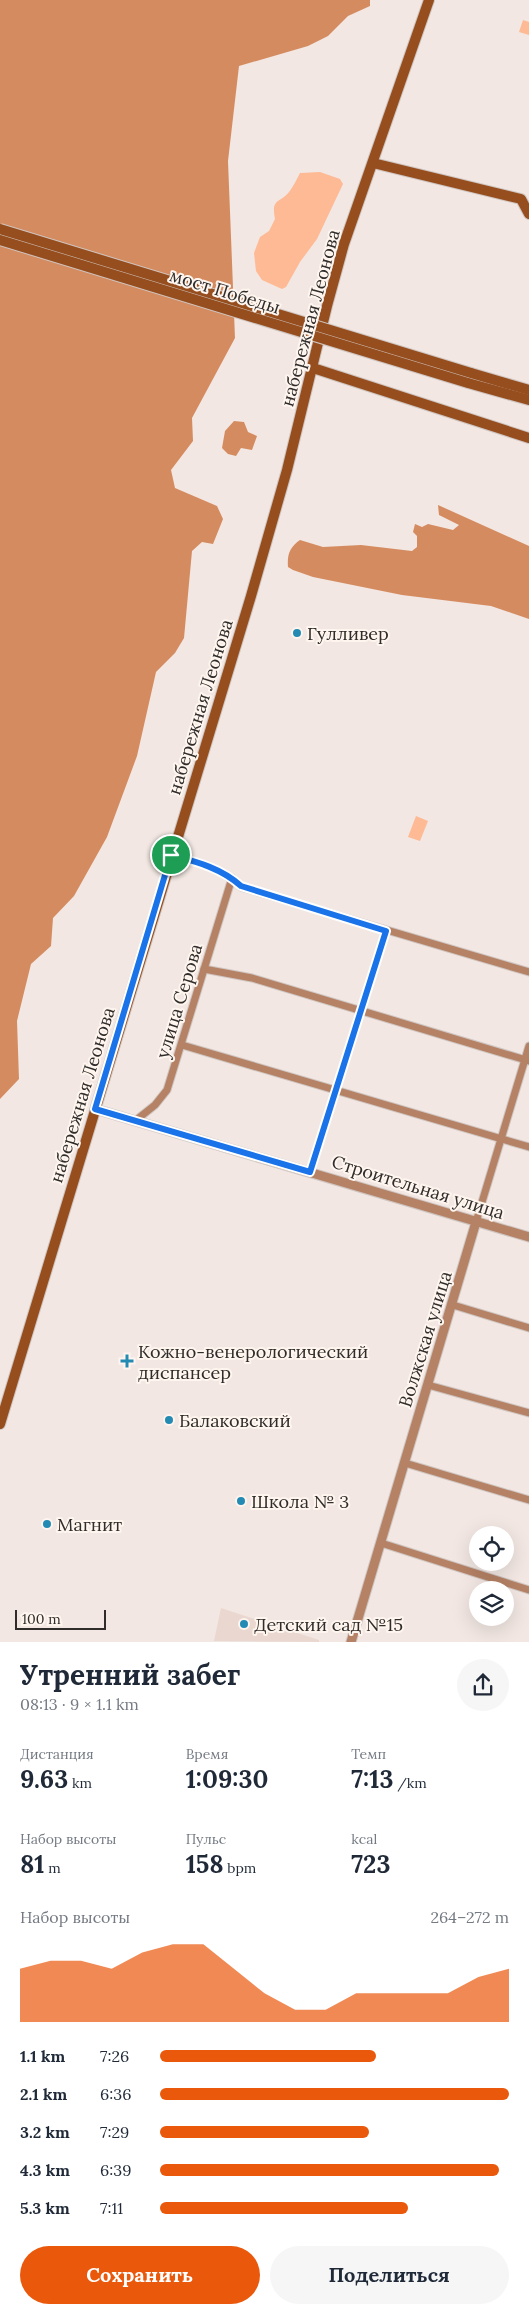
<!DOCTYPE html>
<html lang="ru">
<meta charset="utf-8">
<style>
:root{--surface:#fff;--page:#f6f6f7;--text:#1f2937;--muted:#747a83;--accent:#ea580c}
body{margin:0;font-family:Lora,serif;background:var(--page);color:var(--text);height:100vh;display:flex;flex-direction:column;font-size:19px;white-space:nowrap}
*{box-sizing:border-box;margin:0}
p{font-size:16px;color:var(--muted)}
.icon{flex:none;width:28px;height:28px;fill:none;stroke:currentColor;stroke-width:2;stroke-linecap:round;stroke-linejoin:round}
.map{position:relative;height:1642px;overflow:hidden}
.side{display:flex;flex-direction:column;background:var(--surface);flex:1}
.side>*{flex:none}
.controls{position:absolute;left:469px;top:1526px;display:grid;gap:10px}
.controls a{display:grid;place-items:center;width:45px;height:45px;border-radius:50%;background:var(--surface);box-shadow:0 5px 20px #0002;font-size:25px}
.scale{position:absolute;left:15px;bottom:12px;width:91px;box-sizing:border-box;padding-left:5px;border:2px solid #2f2c2a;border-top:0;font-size:14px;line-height:18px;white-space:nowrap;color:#2f2c2a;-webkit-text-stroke:4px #fff5ef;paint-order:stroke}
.pin{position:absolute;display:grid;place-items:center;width:42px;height:42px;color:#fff;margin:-21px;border:2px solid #fff;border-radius:50%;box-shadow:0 1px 5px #0007}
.round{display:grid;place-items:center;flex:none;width:52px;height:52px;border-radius:26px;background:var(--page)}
.head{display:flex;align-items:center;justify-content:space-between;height:85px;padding:0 20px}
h1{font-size:28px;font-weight:700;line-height:38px}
.figures{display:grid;grid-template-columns:repeat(3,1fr);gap:8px;height:85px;padding:5px 20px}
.figures div{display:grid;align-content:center}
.figures b{font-size:25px;font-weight:700}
.figures small{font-size:14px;font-weight:400}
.figures p{font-size:14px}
.chart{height:140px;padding:10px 20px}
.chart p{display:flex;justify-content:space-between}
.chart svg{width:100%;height:90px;margin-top:5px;fill:var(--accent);opacity:.7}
.action{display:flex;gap:10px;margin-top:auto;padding:10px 20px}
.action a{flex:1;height:58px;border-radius:30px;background:var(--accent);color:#fff;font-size:20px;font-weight:700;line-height:58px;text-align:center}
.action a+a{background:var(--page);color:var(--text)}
ul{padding:0 20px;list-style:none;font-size:16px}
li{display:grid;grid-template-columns:80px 60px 1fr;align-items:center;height:38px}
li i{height:12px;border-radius:6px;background:var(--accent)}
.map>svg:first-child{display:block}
.built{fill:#ead8d0}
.green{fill:#feba94}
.water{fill:#d58b60}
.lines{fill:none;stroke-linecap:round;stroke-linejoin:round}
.minor-casing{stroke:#cfc5c1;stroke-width:9}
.tertiary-casing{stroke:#cfc5c1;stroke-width:11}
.secondary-casing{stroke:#cfc5c1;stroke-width:12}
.minor{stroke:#b58265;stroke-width:7}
.tertiary{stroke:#b58265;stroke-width:9}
.secondary{stroke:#974e1e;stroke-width:10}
.secondary-bridge-casing{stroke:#cfc5c1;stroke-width:12;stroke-linecap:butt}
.secondary-bridge{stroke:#974e1e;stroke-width:10}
.route-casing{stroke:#fff;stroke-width:10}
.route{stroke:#1a73e8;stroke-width:6}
.poi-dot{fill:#238ab3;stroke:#fff5ef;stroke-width:2}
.labels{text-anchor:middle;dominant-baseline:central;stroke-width:4;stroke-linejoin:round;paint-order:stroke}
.street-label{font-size:18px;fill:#2f2c2a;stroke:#fff5ef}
.poi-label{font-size:18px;fill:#2f2c2a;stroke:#fff5ef;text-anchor:start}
</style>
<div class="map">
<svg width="529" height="1642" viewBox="0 0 529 1642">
<rect width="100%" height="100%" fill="#f2e7e2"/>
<!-- built -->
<path class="built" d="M221,1608L319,1640V1642L214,1641Z"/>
<!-- green -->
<g class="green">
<path d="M523,20L529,22V35L519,32Z"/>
<path d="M320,172L340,179L343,184L317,239L300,262L286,287L282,289L262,280L256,271L254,253L260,237L269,231L275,219C271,198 279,204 289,192C293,187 297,179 300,173Z"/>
<path d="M416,816L428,821L420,841L408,837Z"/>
</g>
<!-- water -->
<g class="water">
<path d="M0,0H370V6L348,16L328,36L308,46L239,66L228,161L235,338L192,418L193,441L171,470L175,488L217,506L223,519L213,544L202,542L192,551L184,638L175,653L156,672L137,756L107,837L74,896L53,918L51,946L31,964L17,1021L19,1079L0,1099Z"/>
<path d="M234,421L244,422L248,432L257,436L252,450L241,448L236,456L228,454L222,448L225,431Z"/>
<path d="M438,505L529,546V619L491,606L402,595L313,577L293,570L288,567C287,554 290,547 300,540L323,547L361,545L412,551L417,547V536L413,532L415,524L422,527L428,524L453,530L459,525L439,515Z"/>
</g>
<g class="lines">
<!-- minor casing -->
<g class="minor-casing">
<g id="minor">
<path d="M171,855C197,862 221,868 241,887L529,972"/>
<path d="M204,969L252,978L529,1061"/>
<path d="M182,1045L529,1147"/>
<path d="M135,1121L155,1105L167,1090L232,878"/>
<path d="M310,1172L386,931"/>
<path d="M476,1222L529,1046"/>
<path d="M453,1305L529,1328"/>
<path d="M428,1385L529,1413"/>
<path d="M405,1463L529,1500"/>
<path d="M381,1543L529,1590"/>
</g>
</g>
<!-- tertiary casing -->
<g class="tertiary-casing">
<g id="tertiary">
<path d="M95,1109L529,1237"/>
<path d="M351,1642L476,1222"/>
</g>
</g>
<!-- secondary casing -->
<g class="secondary-casing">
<g id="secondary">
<path d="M373,163L521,199L529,214"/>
<path d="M313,368L529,438"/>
<path d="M471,373L529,390"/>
<path d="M468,383L529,400"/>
<path d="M0,1424L251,596L287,470L327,306L344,244L429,0"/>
</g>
</g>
<!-- minor -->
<use href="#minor" class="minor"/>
<!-- tertiary -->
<use href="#tertiary" class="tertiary"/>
<!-- secondary -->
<use href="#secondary" class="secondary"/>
<!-- secondary-bridge casing -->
<g class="secondary-bridge-casing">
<g id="secondary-bridge">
<path d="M0,229L471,373"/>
<path d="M0,240L468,383"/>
</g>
</g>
<!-- secondary-bridge -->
<use href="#secondary-bridge" class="secondary-bridge"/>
</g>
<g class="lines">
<!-- route casing -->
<g class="route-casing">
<path id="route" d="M171,855C197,862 221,868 241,886L386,931L310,1172L95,1109Z"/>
</g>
<!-- route -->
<use href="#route" class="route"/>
</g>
<!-- markers -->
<g class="poi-dot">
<circle cx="297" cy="633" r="5"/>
<path d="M124.5 1353.5h5v5h5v5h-5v5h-5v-5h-5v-5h5z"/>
<circle cx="169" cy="1420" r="5"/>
<circle cx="241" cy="1501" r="5"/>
<circle cx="47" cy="1524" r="5"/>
<circle cx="244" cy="1624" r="5"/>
</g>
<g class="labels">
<!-- street labels -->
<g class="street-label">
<text transform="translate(225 291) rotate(17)">мост Победы</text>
<text transform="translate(310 318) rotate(-75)">набережная Леонова</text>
<text transform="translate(200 707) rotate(-73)">набережная Леонова</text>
<text transform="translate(179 1001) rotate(-73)">улица Серова</text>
<text transform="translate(82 1095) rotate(-73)">набережная Леонова</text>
<text transform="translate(418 1187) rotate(17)">Строительная улица</text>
<text transform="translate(425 1339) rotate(-73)">Волжская улица</text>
</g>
<!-- poi labels -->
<g class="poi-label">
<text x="307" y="633">Гулливер</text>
<text x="138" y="1351">Кожно-венерологический<tspan x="138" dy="21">диспансер</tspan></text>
<text x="179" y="1420">Балаковский</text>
<text x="251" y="1501">Школа № 3</text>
<text x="57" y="1524">Магнит</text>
<text x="254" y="1624">Детский сад №15</text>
</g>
</g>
</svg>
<div class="controls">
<a><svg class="icon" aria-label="locate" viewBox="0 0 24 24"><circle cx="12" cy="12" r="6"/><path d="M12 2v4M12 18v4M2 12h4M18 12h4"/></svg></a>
<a><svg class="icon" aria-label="layers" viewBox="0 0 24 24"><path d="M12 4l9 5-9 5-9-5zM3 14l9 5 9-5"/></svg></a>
</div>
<div class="scale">100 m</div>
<div class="pin" style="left:171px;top:855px;background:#1e9e55"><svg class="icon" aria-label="arrive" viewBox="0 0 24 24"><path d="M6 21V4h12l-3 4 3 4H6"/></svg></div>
</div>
<section class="side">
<div class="head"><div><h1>Утренний забег</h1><p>08:13 · 9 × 1.1 km</p></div><a class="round"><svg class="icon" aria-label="share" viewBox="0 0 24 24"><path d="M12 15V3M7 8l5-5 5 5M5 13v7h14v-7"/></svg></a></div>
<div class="figures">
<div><p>Дистанция</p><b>9.63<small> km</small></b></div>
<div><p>Время</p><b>1:09:30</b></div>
<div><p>Темп</p><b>7:13<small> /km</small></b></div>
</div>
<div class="figures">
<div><p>Набор высоты</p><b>81<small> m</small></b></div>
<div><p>Пульс</p><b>158<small> bpm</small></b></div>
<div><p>kcal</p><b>723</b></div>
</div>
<div class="chart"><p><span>Набор высоты</span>264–272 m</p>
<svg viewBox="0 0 160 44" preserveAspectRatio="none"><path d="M0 44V18L10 14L20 14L30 18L40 10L50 6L60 6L70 18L80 30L90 38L100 38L110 30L120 30L130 30L140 30L150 22L160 18V44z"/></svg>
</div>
<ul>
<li><b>1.1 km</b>7:26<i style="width:62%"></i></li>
<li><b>2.1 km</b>6:36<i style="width:100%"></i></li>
<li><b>3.2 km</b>7:29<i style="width:60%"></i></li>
<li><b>4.3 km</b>6:39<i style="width:97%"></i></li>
<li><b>5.3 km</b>7:11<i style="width:71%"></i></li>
</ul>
<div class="action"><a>Сохранить</a><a>Поделиться</a></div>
</section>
